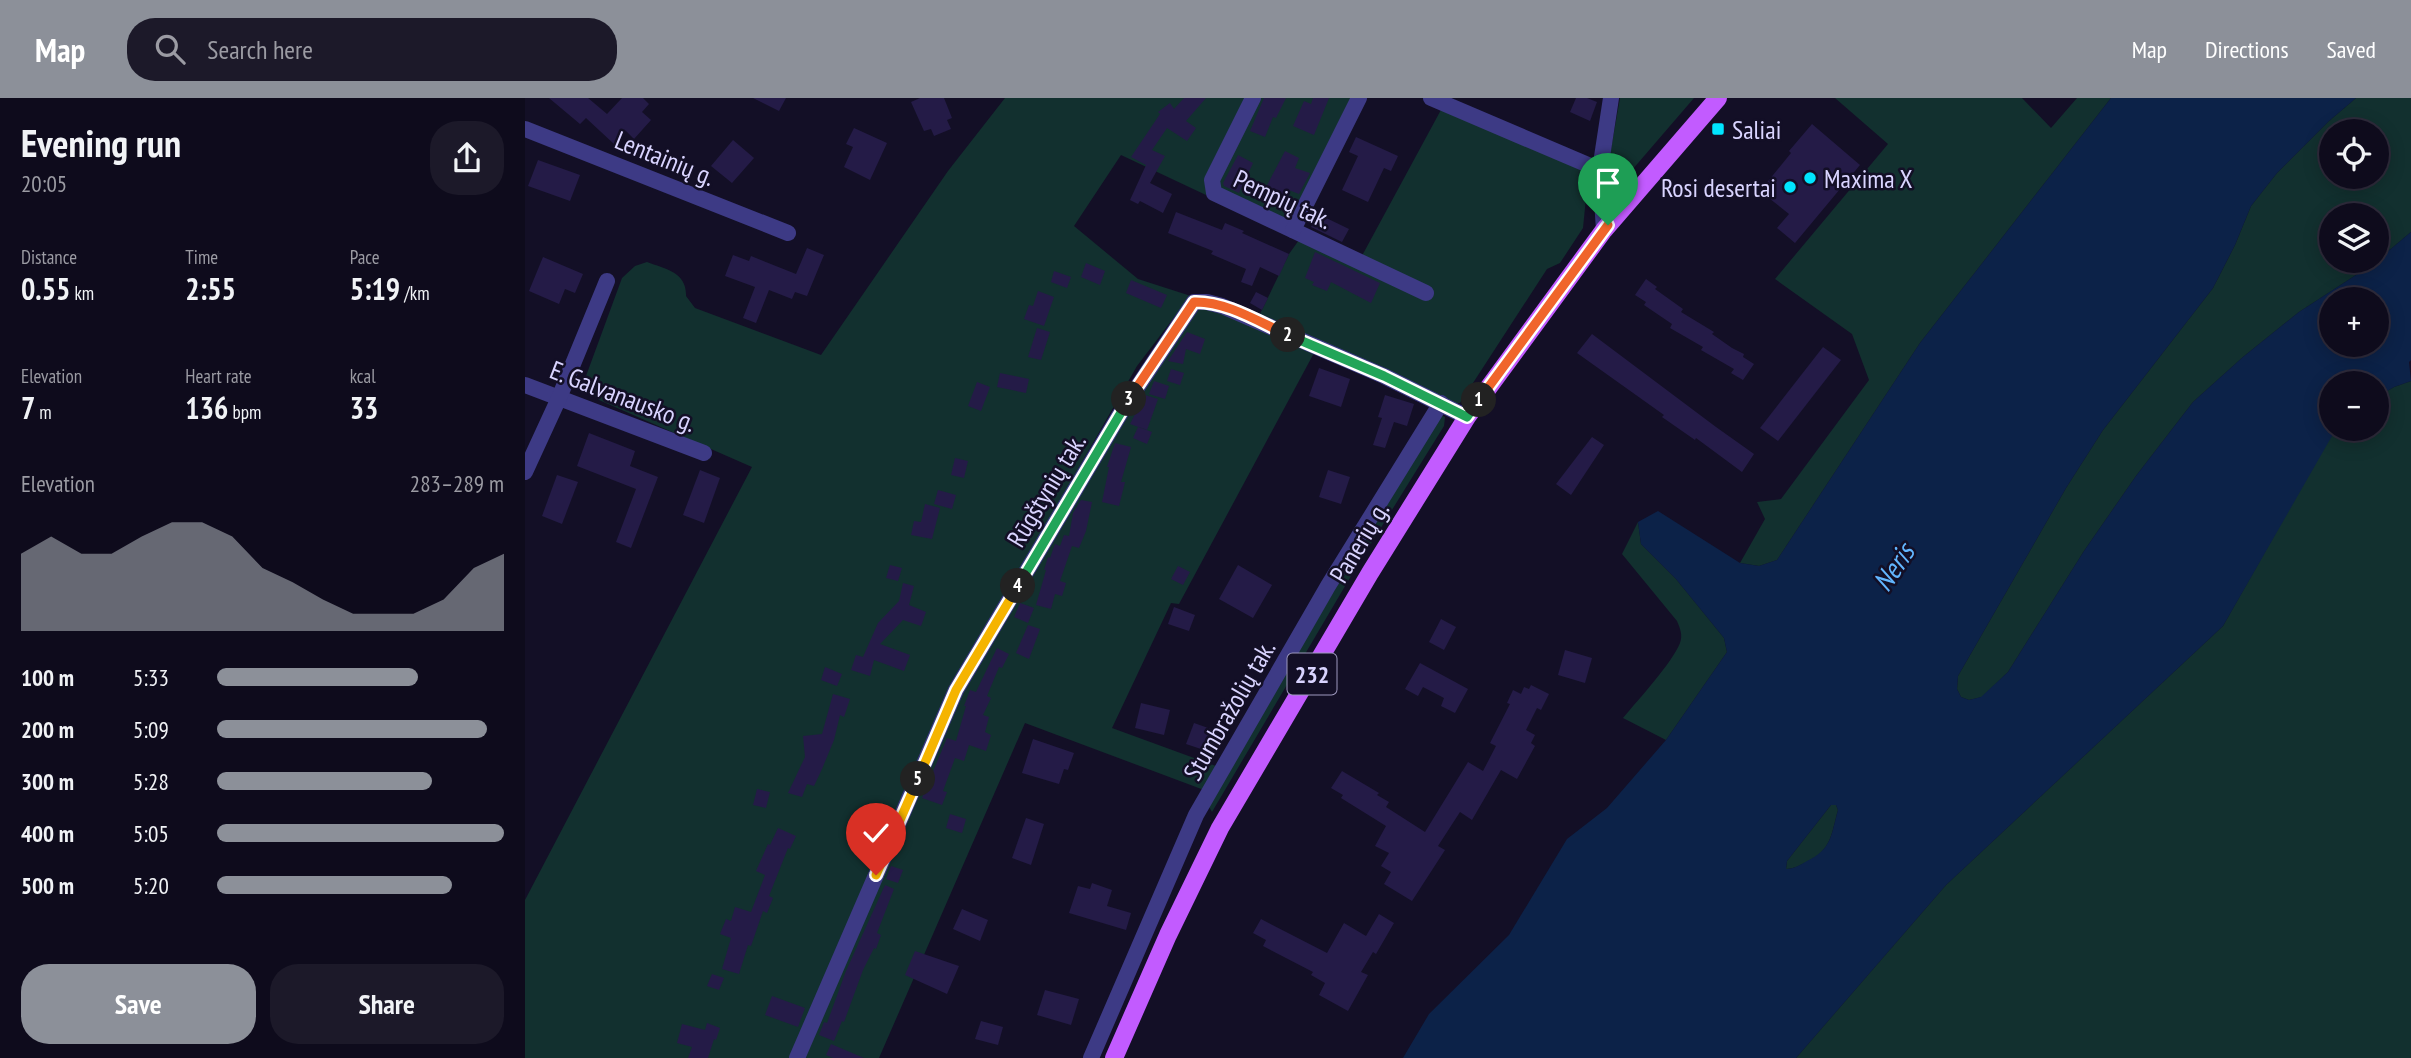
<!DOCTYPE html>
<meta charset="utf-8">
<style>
:root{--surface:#0e0b1c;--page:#1c1929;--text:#f1f3f6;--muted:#9b9ba3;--line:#2e2b3b;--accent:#8c9099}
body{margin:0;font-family:"PT Sans Narrow",sans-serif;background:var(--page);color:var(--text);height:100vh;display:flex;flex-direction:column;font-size:26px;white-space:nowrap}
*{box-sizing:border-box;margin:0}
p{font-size:23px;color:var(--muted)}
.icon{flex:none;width:38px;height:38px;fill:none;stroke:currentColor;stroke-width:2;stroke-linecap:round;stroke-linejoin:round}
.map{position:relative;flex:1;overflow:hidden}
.side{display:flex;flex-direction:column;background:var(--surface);width:525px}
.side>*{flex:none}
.buttons{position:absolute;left:1794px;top:21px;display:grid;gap:14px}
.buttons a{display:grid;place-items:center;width:70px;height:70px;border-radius:50%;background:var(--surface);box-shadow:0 4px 18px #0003,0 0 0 2px var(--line);font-size:35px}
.pin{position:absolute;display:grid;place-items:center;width:60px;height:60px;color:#fff;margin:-72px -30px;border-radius:50% 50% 50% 0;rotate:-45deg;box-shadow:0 0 7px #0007}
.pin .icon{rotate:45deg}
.km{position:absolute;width:35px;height:35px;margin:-18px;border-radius:50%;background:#222;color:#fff;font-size:19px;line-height:35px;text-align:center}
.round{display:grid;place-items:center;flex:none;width:74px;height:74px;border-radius:28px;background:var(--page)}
.overview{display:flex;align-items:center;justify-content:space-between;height:119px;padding:0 21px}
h1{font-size:38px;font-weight:600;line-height:52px}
.metrics{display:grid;grid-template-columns:repeat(3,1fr);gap:10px;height:119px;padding:7px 21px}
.metrics div{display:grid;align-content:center}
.metrics b{font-size:30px;font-weight:600}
.metrics small{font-size:19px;font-weight:400}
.metrics p{font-size:19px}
.chart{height:196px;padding:14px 21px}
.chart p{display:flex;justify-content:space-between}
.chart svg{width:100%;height:126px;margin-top:7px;fill:var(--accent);opacity:.7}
.button{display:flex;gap:14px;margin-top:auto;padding:14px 21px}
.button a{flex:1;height:80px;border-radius:28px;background:var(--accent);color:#fff;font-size:28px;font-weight:600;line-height:80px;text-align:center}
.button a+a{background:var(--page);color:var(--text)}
ul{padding:0 21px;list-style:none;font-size:23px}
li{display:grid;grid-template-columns:112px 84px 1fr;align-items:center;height:52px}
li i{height:18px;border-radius:9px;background:var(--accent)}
header{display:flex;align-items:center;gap:42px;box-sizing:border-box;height:98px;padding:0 35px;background:var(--accent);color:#fff}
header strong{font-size:33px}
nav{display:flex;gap:38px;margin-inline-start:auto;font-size:24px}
.search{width:490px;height:63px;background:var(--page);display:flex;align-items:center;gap:18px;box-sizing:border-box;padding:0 24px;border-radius:28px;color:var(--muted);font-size:26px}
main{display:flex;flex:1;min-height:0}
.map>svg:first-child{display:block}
.green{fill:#12302f;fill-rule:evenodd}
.water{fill:#0c2248;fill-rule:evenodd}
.building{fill:#241b47}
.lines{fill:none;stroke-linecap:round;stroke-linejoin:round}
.minor{stroke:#3d3a85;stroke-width:16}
.major{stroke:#c25bff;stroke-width:18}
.split-1-casing{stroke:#fff;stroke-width:14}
.split-2-casing{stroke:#fff;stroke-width:14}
.split-3-casing{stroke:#fff;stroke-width:14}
.split-4-casing{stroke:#fff;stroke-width:14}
.split-5-casing{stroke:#fff;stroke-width:14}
.split-6-casing{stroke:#fff;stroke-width:14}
.split-1{stroke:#f0652b;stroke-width:9}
.split-2{stroke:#22a559;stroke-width:9}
.split-3{stroke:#f0652b;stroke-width:9}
.split-4{stroke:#22a559;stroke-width:9}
.split-5{stroke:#f5b400;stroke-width:9}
.split-6{stroke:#f5b400;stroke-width:9}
.poi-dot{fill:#00e5ff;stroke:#130f26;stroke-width:2.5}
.labels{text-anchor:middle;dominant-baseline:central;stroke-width:5;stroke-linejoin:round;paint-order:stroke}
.shield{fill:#130f26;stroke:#9e99be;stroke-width:2}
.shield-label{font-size:24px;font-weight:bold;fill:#d9d4ff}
.poi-label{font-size:26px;fill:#d9d4ff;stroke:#130f26;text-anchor:start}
.street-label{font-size:26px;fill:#d9d4ff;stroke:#130f26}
.water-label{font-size:28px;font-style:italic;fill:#62b6ff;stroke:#130f26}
</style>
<header>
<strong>Map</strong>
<div class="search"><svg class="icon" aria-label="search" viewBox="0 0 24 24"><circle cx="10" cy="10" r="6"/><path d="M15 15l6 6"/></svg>Search here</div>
<nav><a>Map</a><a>Directions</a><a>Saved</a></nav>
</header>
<main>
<section class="side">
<div class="overview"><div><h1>Evening run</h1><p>20:05</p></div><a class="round"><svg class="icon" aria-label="share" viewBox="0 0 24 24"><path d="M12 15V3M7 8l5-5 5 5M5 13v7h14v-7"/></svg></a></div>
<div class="metrics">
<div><p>Distance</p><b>0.55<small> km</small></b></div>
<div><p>Time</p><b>2:55</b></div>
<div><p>Pace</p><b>5:19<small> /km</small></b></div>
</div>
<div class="metrics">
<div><p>Elevation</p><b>7<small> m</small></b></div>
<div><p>Heart rate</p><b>136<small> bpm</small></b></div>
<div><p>kcal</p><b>33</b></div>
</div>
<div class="chart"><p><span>Elevation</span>283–289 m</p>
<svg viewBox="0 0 160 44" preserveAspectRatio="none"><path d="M0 44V17L10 11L20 17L30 17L40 11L50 6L60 6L70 11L80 22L90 27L100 33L110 38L120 38L130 38L140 33L150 22L160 17V44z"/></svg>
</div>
<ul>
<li><b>100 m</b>5:33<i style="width:70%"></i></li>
<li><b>200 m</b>5:09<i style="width:94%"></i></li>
<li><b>300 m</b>5:28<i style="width:75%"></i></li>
<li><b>400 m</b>5:05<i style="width:100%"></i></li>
<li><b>500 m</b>5:20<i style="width:82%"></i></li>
</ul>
<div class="button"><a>Save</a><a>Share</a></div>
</section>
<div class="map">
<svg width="1886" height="960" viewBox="0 0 1886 960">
<rect width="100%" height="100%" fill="#130f26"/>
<!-- green -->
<g class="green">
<path d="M480,0H722L681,85V97L596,57L549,128L613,181L669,199L663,201L612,268L462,530L265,960H0V802L227,369L74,302C64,294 61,290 61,278L97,180L110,168L122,164C140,171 162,174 161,198L170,210L296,257L423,73Z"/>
<path d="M735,0H830L769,123L762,124L692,94L691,84Z"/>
<path d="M1095,0H1169L1101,79C1095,85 1092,86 1083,81L1082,74Z"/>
<path d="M1310,0H1497L1526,30L1552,0H1586L1395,245L1252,462L1234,468L1215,465L1240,421L1232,404L1256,401L1344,282L1327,236L1250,181L1363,46Z"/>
<path d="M1831,0H1886V134L1848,166L1774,214L1718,259L1668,304L1611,378L1559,453L1483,574L1457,599L1444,602L1436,599L1432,591L1433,578L1541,390L1578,332L1688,190L1710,147L1726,108L1752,75L1804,23ZM1806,33H1852V79H1806ZM1806,117H1852V163H1806Z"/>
<path d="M917,10L1068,75L1062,90L1058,130L1035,165L1022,171L935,305H929L734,218L764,156L774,142L832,167Z"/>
<path d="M684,209L789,255L654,506L646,505L587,630L691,668L679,692L500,625L354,960H278L443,580L599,320L667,212Z"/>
<path d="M1886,283V960H1271L1421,787L1698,528L1809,332L1852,331V299L1869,289Z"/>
<path d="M916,317L920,319L919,328L826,478L687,714L683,707L763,569Z"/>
<path d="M1113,424L1116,446L1151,481L1199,540L1202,554L1141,642L1098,620C1113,602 1147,565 1155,545C1158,537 1155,530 1152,523L1097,456Z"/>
<path d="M1306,707H1311L1313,712C1306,737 1307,751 1282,764C1275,767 1269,771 1261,771L1262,763Z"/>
</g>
<!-- water -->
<path class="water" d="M1586,0H1831L1804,23L1752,75L1726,108L1710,147L1688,190L1578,332L1541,390L1433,578L1432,591L1436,599L1444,602L1456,599L1483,574L1559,453L1611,378L1668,304L1718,259L1774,214L1848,166L1886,134V262L1884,264L1886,283L1869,289L1852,299V285H1806V331H1811L1698,528L1421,787L1271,960H878L904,916L984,837L1042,741L1082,710L1141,642L1202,554L1199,540L1151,481L1116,446L1113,424L1133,413L1215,465L1234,468L1252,462L1395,245ZM1806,201H1852V247H1806ZM1306,707H1311L1313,712C1306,737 1307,751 1282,763C1275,767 1269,771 1261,771L1262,763Z"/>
<!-- building -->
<g class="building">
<path d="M24,0H63L82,16L97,0H118L124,6L117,14L126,22L109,41L101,33L89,46L61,20L55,26Z"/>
<path d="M228,0H261L254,13Z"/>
<path d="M395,0H419L427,20L422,22L426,31L409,38L406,31L399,33L386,4Z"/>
<path d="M659,0H681L661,23L671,30L662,43L642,30L627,52L640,58L625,85L647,96L638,115L615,103L613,106L605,102L621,67L606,59L635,16L633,14L645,5L649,11Z"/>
<path d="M739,0H761L751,20L748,19L740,39L725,33Z"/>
<path d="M788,0H804L789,37L768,28L779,3L786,6Z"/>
<path d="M1051,0H1062L1072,4L1065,23L1045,14Z"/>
<path d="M1287,26L1335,67L1270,145L1252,130L1264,116L1235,93L1266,55L1264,53Z"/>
<path d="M329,30L362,45L345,82L319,69L328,49L321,46Z"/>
<path d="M831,39L873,58L866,73L859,70L843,104L817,92L833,58L824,54Z"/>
<path d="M208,42L229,60L207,85L186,68Z"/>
<path d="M760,53L774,60L770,70L785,75L774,96L761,91L758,98L740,91Z"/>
<path d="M713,57L728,65L714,95L699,88L698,85Z"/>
<path d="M13,62L55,77L45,103L3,88Z"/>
<path d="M651,114L697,132L700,125L719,133L717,135L764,156L754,178L735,169L727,188L716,184L721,171L686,156L688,153L643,135Z"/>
<path d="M793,116L824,131L817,144L786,129Z"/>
<path d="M282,150L299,157L282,198L270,194L267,201L244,192L231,225L218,220L230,189L200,178L208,157L224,163L226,158L271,176Z"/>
<path d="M790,154L855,185L846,205L806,184L802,193L787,187L789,184L780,180Z"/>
<path d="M18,159L58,176L50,195L40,191L34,206L4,193Z"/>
<path d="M561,165L580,173L575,187L556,179Z"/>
<path d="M529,173L546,179L542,190L526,184Z"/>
<path d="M1121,181L1132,189L1130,191L1158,211L1156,214L1189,234L1187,236L1207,250L1219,256L1218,259L1229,266L1218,282L1206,275L1209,271L1176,252L1178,249L1145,230L1147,226L1119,207L1121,204L1110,197Z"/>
<path d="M606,182L642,197L636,210L601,195Z"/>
<path d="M513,193L529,199L519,228L499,221L504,207L508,208Z"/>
<path d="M731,194L743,200L737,212L725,205Z"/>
<path d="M512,230L525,234L516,262L503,259Z"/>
<path d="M662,234L680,241L675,256L661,251L658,266L643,263Z"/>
<path d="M1067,236L1191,329L1229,356L1217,374L1171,340L1170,342L1137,319L1139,317L1052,255Z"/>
<path d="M1298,249L1316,262L1253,343L1235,330Z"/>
<path d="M794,270L825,281L816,309L784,298Z"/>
<path d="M646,271L659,275L655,287L642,283Z"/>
<path d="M475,275L504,281L501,295L472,289Z"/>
<path d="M629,283L644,288L640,301L624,296Z"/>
<path d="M452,284L465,289L456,313L443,308Z"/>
<path d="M620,297L633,301L622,332L605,326Z"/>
<path d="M860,297L889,306L882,328L869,324L860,350L848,347L857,320L853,319Z"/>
<path d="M613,329L627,334L622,346L608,340Z"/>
<path d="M64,335L110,353L105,368L133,379L106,450L91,444L111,391L52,368Z"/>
<path d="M1067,339L1079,347L1046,397L1031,386Z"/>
<path d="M590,345L606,349L596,384H600L594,408L577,404L584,369H582Z"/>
<path d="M430,360L443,363L439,380L426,377Z"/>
<path d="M175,372L195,380L179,425L158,417Z"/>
<path d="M803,372L825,379L816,406L794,399Z"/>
<path d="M32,377L53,384L37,426L17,418Z"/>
<path d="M413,392L431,397L427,411L409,406Z"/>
<path d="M556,402L567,404L561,433L554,450L547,448L535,483L541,485L537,498L530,496L526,511L511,507L521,472H519L523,459L525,460L530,446L535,448L539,437L544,438L548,415Z"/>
<path d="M400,406L415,410L407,441L386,437L389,423L396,424Z"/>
<path d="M365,467L377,470L373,483L361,480Z"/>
<path d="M713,467L747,487L728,520L694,501Z"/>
<path d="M653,468L665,474L658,487L646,481Z"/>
<path d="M378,485L389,488L384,507L401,514L396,528L378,522L355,546L385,557L379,573L349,562L345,578L326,572L331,557L338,559L353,525L374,503Z"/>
<path d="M495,505L509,510L503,525L489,519Z"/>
<path d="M649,509L670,517L664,533L643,526Z"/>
<path d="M916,521L931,529L919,552L904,544Z"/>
<path d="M503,527L515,531L504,561L491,555Z"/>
<path d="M472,550L484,556L477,570L474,569L462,598L466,600L458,617L464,619L460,634L466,637L461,653L444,647L439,663L430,660L418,693L422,694L417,707L397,700L422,640L431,643L441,608H439L445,592L451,594Z"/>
<path d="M1040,552L1067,560L1060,585L1033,577Z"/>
<path d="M895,565L943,591L930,615L916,608L919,600L898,589L893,598L880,591Z"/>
<path d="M300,569L317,576L312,588L296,582Z"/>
<path d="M1006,587L1024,596L1016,612L1012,610L1001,632L1010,637L1006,645L1010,648L992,681L976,672L947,722L935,714L913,748L920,752L887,803L859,786L866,774L856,768L864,755L850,748L861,728L816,700L818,697L806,690L817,673L854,695L852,697L864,704L861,709L900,734L943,664L958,673L971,648L965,645L985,606L982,605L988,592L996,596L999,589L1004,591Z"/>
<path d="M308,596L325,601L319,619L315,617L309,642L297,671L289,688L282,686L277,699L263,695L280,659L278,638L297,636Z"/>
<path d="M616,605L645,612L639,637L610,630Z"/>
<path d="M669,625L689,632L682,653L661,646Z"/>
<path d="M508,641L549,655L543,672L539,671L534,686L497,675Z"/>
<path d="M232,691L245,694L241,710L228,707Z"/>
<path d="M425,716L441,721L437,735L421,730Z"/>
<path d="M501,720L519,726L506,767L487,760Z"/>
<path d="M253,730L271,738L265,751L263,750L244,798L248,800L242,815L238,813L226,848L223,847L214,876L197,871L206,840L195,836L201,821L206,823L210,809L226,814L240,777L231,773L243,746L245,747Z"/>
<path d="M366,768L378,772L373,785L361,781Z"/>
<path d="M567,785L587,792L582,808L606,815L601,832L544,815L553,788L565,791Z"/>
<path d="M360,787L369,791L352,835L356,837L351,851L349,850L338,872L319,924L317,923L309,943L294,937L299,924L302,925L321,873Z"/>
<path d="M437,811L463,822L455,843L428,831Z"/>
<path d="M854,816L869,825L851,856L848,854L836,874L843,877L823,913L794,897L800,885L786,877L788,874L738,848L741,842L728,835L736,821L802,855L819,825L841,838Z"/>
<path d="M390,853L434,868L422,896L380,877Z"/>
<path d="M187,876L199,880L194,892L182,888Z"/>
<path d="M520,892L554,901L546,927L512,917Z"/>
<path d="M247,898L280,910L273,929L240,917Z"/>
<path d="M456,923L478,929L473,947L450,941Z"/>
<path d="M182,925L195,930L191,942L189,941L183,960H163L167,949L152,945L157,926L180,932Z"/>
<path d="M306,946L339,960H308L301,957Z"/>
</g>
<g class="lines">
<!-- minor -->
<g class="minor">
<path d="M728,0L687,82L689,95L901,195"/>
<path d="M906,0L1075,72"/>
<path d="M0,31L263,135"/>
<path d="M768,132L834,0"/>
<path d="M1079,132L1075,72L1086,0"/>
<path d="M0,287L179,355"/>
<path d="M0,374L34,300L82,183"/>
<path d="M272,960L431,592L601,306L669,204H682L697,208L859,278L942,319"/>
<path d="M566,960L671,717L803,488L916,305"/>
</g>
<!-- major -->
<path class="major" d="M589,960L643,837L695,730L845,475L942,319L1079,132L1193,0"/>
</g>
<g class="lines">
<!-- split-1 casing -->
<g class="split-1-casing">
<path id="split-1" d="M954,302L1083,127"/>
</g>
<!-- split-2 casing -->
<g class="split-2-casing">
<path id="split-2" d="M763,237L859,278L942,319L954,302"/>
</g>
<!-- split-3 casing -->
<g class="split-3-casing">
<path id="split-3" d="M604,301L669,204C701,203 734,224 763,237"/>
</g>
<!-- split-4 casing -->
<g class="split-4-casing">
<path id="split-4" d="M493,488L604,301"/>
</g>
<!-- split-5 casing -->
<g class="split-5-casing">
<path id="split-5" d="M393,681L431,592L493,488"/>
</g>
<!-- split-6 casing -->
<g class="split-6-casing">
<path id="split-6" d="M351,777L393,681"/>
</g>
<!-- split-1 -->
<use href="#split-1" class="split-1"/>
<!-- split-2 -->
<use href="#split-2" class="split-2"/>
<!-- split-3 -->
<use href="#split-3" class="split-3"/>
<!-- split-4 -->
<use href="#split-4" class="split-4"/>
<!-- split-5 -->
<use href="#split-5" class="split-5"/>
<!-- split-6 -->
<use href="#split-6" class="split-6"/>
</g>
<!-- markers -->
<g class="poi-dot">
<rect x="1186" y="24" width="14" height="14" rx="3.5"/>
<circle cx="1285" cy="80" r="7"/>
<circle cx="1265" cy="89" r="7"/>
</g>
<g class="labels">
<!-- shield labels -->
<rect class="shield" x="762.5" y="555.5" width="49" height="41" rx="5"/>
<g class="shield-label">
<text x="787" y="576">232</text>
</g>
<!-- poi labels -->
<g class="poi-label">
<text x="1207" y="31">Saliai</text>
<text x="1299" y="80">Maxima X</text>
<text x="1251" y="89" text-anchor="end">Rosi desertai</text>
</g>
<!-- street labels -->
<g class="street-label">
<text transform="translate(140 60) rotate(22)">Lentainių g.</text>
<text transform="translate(758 101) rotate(25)">Pempių tak.</text>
<text transform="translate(98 298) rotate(21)">E. Galvanausko g.</text>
<text transform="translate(521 392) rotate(-59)">Rūgštynių tak.</text>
<text transform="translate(834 444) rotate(-59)">Panerių g.</text>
<text transform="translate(704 612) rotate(-60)">Stumbražolių tak.</text>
</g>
<!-- water labels -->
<g class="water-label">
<text transform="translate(1368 469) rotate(-56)">Neris</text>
</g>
</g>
</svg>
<div class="buttons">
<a><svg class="icon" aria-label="locate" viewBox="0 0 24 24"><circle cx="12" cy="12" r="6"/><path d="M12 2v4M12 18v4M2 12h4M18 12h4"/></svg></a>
<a><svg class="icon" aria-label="layers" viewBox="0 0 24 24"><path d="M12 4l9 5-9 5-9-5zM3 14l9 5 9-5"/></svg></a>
<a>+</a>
<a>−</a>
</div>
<div class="pin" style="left:1083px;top:127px;background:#1e9e55"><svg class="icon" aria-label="arrive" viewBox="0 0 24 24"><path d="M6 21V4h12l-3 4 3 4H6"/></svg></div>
<div class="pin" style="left:351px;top:777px;background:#d93025"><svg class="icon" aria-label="check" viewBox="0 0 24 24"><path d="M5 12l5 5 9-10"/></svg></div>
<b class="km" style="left:954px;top:302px">1</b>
<b class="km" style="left:763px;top:237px">2</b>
<b class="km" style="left:604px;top:301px">3</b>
<b class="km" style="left:493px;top:488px">4</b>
<b class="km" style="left:393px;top:681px">5</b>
</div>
</main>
